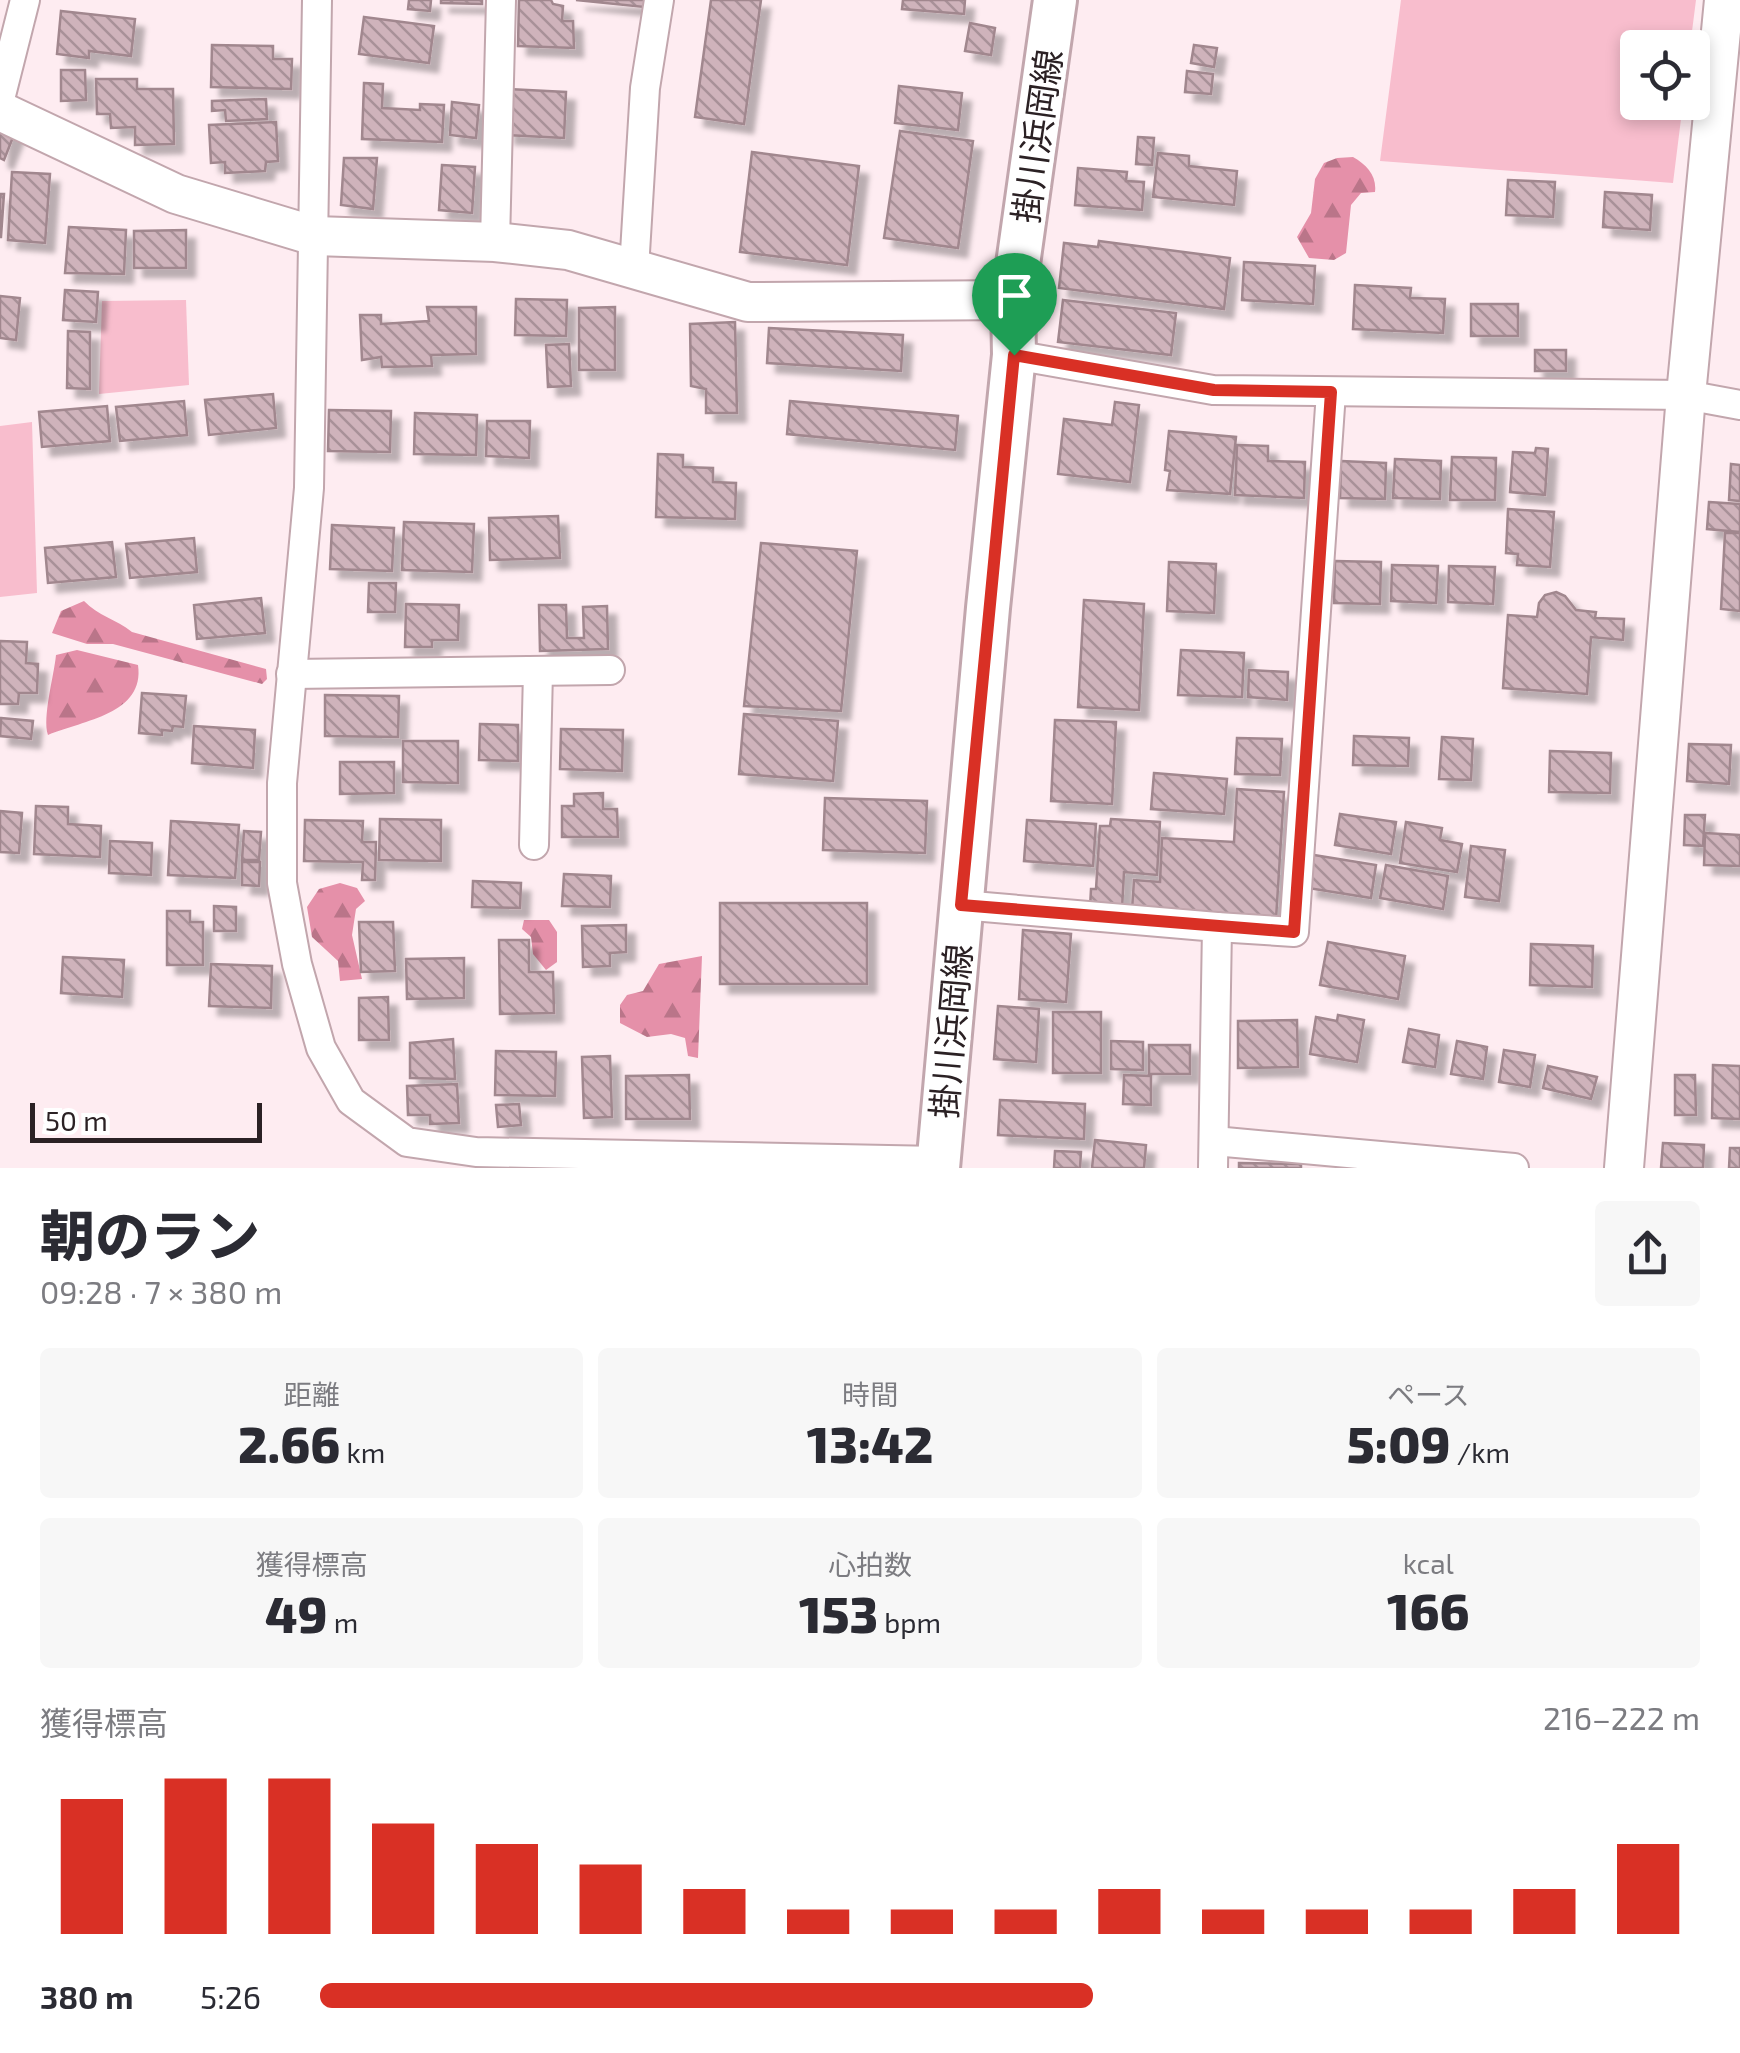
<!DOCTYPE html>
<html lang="ja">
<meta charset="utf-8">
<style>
:root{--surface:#fff;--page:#f7f7f7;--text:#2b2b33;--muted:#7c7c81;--accent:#d93025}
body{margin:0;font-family:"Exo 2","Noto Sans JP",sans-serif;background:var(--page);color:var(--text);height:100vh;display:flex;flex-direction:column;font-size:38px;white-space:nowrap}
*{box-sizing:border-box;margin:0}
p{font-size:32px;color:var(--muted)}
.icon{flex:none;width:55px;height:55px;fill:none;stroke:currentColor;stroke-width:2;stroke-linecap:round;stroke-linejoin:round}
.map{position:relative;height:1168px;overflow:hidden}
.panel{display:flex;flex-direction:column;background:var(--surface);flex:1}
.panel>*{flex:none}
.buttons{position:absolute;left:1620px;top:30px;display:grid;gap:20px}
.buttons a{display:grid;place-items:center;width:90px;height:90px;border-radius:10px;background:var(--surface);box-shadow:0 5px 15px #0003;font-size:50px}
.scale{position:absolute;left:30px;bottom:25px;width:232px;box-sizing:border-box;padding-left:10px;border:5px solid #2b2124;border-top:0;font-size:28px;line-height:35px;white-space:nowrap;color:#2b2124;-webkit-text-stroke:8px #fff;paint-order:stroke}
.pin{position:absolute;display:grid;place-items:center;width:85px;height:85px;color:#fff;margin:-102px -42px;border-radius:50% 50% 50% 0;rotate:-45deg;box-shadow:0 0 10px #0007}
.pin .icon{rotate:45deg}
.round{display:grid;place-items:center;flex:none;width:105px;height:105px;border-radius:10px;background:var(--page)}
.overview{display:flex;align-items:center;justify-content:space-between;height:170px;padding:0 40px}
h1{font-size:55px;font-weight:800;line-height:75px}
.metrics{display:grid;grid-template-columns:repeat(3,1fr);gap:15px;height:170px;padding:10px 40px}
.metrics div{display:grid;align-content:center;border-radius:10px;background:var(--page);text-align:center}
.metrics b{font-size:50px;font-weight:800}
.metrics small{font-size:28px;font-weight:400}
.metrics p{font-size:28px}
.chart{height:280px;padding:20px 40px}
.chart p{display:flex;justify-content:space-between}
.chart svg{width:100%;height:180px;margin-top:10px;stroke:var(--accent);stroke-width:6}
ul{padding:0 40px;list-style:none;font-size:32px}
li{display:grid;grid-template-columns:160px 120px 1fr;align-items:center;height:75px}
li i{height:25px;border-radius:12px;background:var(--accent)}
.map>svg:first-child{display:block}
.green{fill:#f8bdcd}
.forest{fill:url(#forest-firs)}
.building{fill:url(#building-back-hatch);stroke:#a1878e;stroke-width:2.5;filter:url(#shadow)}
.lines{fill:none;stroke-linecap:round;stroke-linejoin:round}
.street-casing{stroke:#c2a6ad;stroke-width:32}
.secondary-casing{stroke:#c2a6ad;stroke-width:42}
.primary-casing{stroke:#c2a6ad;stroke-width:48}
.street{stroke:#fff;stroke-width:28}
.secondary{stroke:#fff;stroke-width:38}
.primary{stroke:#fff;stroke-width:42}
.route-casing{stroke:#fff;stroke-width:20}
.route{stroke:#d93025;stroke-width:12}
.labels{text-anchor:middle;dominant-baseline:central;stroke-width:8;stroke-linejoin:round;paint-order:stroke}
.street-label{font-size:35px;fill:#2b2124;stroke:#fff}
</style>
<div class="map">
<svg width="1740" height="1168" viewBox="0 0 1740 1168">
<defs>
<pattern id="forest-firs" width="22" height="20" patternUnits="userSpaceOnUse" patternTransform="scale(2.5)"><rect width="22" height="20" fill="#e590a9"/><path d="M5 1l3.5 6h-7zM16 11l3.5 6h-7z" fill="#ba7589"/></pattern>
<pattern id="building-back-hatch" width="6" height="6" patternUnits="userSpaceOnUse" patternTransform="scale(2.5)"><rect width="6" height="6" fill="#cfb3bb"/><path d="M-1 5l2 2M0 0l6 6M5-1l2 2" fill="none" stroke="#a89198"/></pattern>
<filter id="shadow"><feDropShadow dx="9" dy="9" stdDeviation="2.5" flood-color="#0004"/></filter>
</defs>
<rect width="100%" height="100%" fill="#feecf1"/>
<!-- green -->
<g class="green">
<path d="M1401,0H1696L1690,47L1638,48V102L1683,103L1673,183L1380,161Z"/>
<path d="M186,300L189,385L99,394L102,301Z"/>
<path d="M32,422L37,593L0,597V426Z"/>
</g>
<!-- forest -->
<g class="forest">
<path d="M1353,157C1367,165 1377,176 1375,192L1361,193L1351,205L1346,253L1334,260L1309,258L1297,237L1311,213L1315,179L1324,163L1337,158Z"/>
<path d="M84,601C98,616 116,619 132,632L266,669L267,679L262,684L113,644H87L52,633L61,611Z"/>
<path d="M77,650L138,665C145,714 84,720 48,735C42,718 54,676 56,655Z"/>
<path d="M340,883L357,888L365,901L356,909L352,935L362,979L340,981L338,961L312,937L307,907L319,889Z"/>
<path d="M524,920H549L557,932V962L546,970L533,954L531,937L522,929Z"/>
<path d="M702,956L698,1058L688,1056L685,1038L671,1034L647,1037L620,1023V1005L627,995L643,991L659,964Z"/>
</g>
<!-- building -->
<g class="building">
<path d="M409,0H431L430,11L408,9Z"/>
<path d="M441,0H482V4L441,3Z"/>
<path d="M519,0H551L553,4L563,6L562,21H573L574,48L518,46Z"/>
<path d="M576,0H645L644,7Z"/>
<path d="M711,0H761L744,124L695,117Z"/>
<path d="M903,0H965L964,14L902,9Z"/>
<path d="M61,11L135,19L131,56L89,51V58L57,54Z"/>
<path d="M364,17L434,26L429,63L359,54Z"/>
<path d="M970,23L995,28L991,55L965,51Z"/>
<path d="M212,45L273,46V59H292L291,89L211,87Z"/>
<path d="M1194,45L1217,48L1214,67L1191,63Z"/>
<path d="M61,70H85L86,100L61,101Z"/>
<path d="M1187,71L1213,74L1211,94L1185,92Z"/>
<path d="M96,79H137V89H173L174,144L135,145V127L111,128L110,114H97Z"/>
<path d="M364,83L383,84L382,108L420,110V104L444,105L442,142L362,139Z"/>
<path d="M899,86L962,93L958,130L895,123Z"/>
<path d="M508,89L566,92L564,138L506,135Z"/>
<path d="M266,99L267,119L226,121L225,110L212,111V101Z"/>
<path d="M452,102L479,105L476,138L450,135Z"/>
<path d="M276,122L278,161L266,162L265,171L225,173V162L211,163L209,125Z"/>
<path d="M0,126L15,132L4,160L0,158Z"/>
<path d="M900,131L973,141L958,248L884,238Z"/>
<path d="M1138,137L1154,138L1152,165L1136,164Z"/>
<path d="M752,152L859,166L847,265L740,252Z"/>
<path d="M1158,153L1189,156V166L1237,171L1234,205L1153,197Z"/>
<path d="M344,158H377L373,209L341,205Z"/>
<path d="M442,165L475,167L472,213L439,210Z"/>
<path d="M1078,168L1127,172L1126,181L1144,182L1142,210L1075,205Z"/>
<path d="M12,172L50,174L45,243L8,240Z"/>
<path d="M1508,180L1555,182L1553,217L1506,215Z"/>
<path d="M1605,192L1652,195L1650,230L1603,227Z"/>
<path d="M0,194H4L1,237H0Z"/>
<path d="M69,227L126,230L124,274L65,273Z"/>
<path d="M186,230V268H134V231Z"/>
<path d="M1099,241L1230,258L1224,309L1059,288L1064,243L1098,247Z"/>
<path d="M1244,262L1315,266L1313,304L1242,300Z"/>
<path d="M1355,285L1411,288L1410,298L1445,299L1443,333L1353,329Z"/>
<path d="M65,290L98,292L96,322L63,320Z"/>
<path d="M0,296L20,298L16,340L0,338Z"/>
<path d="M516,299L567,300L566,336L515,335Z"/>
<path d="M1063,300L1176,313L1171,355L1058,342Z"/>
<rect x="1471" y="304" width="47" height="32"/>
<path d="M427,307H476V354L431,355L432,366L382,367L381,357L362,360L360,315H381V324L429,321Z"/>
<path d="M615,307V370H579V308Z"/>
<path d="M735,322L737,413H706V389L691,386L690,324Z"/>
<path d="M769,328L903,335L901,371L767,363Z"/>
<path d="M68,331L90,332V389L67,388Z"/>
<path d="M569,344L571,386L548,387L546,345Z"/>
<rect x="1535" y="350" width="31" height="21"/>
<path d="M273,394L276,428L209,435L205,400Z"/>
<path d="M184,401L187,435L120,441L116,407Z"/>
<path d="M790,401L958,416L955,450L787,434Z"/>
<path d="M1115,402L1139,405L1130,482L1058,474L1064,419L1112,425Z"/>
<path d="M107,406L110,441L42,447L39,412Z"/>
<path d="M329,410L391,411L390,452L328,451Z"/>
<path d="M415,413L477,415L476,455L414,454Z"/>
<path d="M487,421H530L529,458L486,456Z"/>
<path d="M1169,431L1236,437L1230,494L1167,490L1170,471L1165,470Z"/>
<path d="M1237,445L1268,446V461L1305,462L1304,498L1235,495Z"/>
<path d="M1536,448L1548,449L1545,495L1510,492L1513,452L1535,453Z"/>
<path d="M658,454L683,455V467L713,468V482L736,483L735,519L656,517Z"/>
<path d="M1452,457L1496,458L1495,500H1450Z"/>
<path d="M1395,459L1441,461L1440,499L1393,498Z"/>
<path d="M1341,461L1386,463L1385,499L1340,498Z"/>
<path d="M1731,464L1740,465V501L1729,500Z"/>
<path d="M1709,502L1740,504V532L1707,529Z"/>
<path d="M1508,509L1554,512L1550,567L1517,565L1518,554L1506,553Z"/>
<path d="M558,516L560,558L490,560L489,518Z"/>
<path d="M404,522L474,524L472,572L402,570Z"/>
<path d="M332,525L394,528L392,571L330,569Z"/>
<path d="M1725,533H1740V611L1721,609Z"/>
<path d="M194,538L197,572L130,578L126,544Z"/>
<path d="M112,542L116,577L48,583L45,548Z"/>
<path d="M761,543L857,551L841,711L744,706Z"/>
<path d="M1335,561L1381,562L1380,604L1334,603Z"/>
<path d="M1169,562L1216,564L1214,613L1167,611Z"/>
<path d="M1392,565L1438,566L1436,603L1391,601Z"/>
<path d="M1449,566L1495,567L1493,604L1448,602Z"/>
<path d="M369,583H396L395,612H368Z"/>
<path d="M1556,592L1565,596L1576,610L1596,612L1595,618L1624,619L1623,640L1591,637L1587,694L1503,688L1508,615L1537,617L1539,603L1545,595Z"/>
<path d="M261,598L265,633L197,639L194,605Z"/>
<path d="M1084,600L1144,604L1139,710L1078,707Z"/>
<path d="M406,604L459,605L458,640H432V647H405Z"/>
<path d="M539,605H566L567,638H584L583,607L607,606L608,649L540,651Z"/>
<path d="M0,641L27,642L26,663L38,664L37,693H19L18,704H0Z"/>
<path d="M1181,650L1244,653L1242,697L1178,695Z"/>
<path d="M1249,670L1288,672L1287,700L1248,697Z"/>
<path d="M142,693L186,696L183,727L173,726L172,731L162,730V735L139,733Z"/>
<path d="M325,695L399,696L398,737L325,736Z"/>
<path d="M744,714L838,721L833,781L739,774Z"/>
<path d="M1,718L33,721L31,739L0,736Z"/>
<path d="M1055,720L1116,722L1112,804L1051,801Z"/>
<path d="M480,724L518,725V761L479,760Z"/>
<path d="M194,726L255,730L253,768L192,763Z"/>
<path d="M561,729L623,730L622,771L560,769Z"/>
<path d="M1354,736L1409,738L1408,766L1353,765Z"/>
<path d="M1442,737L1473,739L1471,780L1439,779Z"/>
<path d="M1237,738L1282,739L1280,775L1235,774Z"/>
<path d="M403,741H458V783L403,782Z"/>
<path d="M1689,744L1731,745L1729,784L1687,781Z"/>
<path d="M1550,751L1611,753L1610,793L1549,792Z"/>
<path d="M340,762H394V793L340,794Z"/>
<path d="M1154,773L1227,779L1224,814L1151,809Z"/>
<path d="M1237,789L1284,792L1276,919L1132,910L1134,880L1160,882L1162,838L1234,842Z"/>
<path d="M603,793V809H617L618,837H562V806H574V794Z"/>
<path d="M825,798L927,801L925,853L823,850Z"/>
<path d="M36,806L68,807V824L101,826L100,857L34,854Z"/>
<path d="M0,811L22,813L19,853L0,852Z"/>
<path d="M1340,814L1396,822L1391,854L1335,845Z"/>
<path d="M1685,815H1705L1703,846L1684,845Z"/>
<path d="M380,819L441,820V861L379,860Z"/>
<path d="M1111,819L1160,822L1157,875L1124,872L1122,909L1090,908L1091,889H1096L1100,826H1110Z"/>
<path d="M305,820L363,821L362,842H376L375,880H362L363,862L304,861Z"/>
<path d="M1027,820L1096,824L1093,866L1024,861Z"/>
<path d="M171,821L239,825L235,878L168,875Z"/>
<path d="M1406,822L1442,828L1440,840L1462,844L1457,872L1400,863Z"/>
<path d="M244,831L261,832L259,860H242Z"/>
<path d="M1705,833L1740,835V866L1704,865Z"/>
<path d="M110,841L152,843L151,875L109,873Z"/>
<path d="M1471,846L1505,850L1499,901L1465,897Z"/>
<path d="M1314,855L1376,865L1371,898L1308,888Z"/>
<path d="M242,862H260L259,886L242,885Z"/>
<path d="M1386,865L1448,876L1443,909L1380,898Z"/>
<path d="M564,874L611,876L610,907L562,906Z"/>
<path d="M473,881L521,883L520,908L472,907Z"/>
<rect x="720" y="903" width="147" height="81"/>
<path d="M214,906L236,907V931H214Z"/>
<path d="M167,911H190V922H203V965H167Z"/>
<path d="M359,922H393L395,971L361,972Z"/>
<path d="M626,925V952L610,953V966L583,967L582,926Z"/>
<path d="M1023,930L1071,934L1066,1002L1019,999Z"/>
<path d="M499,940H529V972H553L554,1013L500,1014Z"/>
<path d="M1328,942L1405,956L1398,999L1320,985Z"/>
<path d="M1531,944L1593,946L1592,987L1530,985Z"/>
<path d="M63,957L124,960L122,997L61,993Z"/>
<path d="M464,958V998L407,999L406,959Z"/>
<path d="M211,964L272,966L271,1008L209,1006Z"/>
<path d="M388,997L389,1040H359V998Z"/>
<path d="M998,1006L1039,1009L1036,1062L994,1059Z"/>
<rect x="1053" y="1012" width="48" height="61"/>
<path d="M1338,1015L1364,1020L1357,1062L1310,1054L1316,1017L1337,1021Z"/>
<path d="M1297,1020L1298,1067L1238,1068V1021Z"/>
<path d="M1409,1029L1439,1035L1435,1067L1403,1062Z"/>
<path d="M453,1039L455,1079L410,1078V1043Z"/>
<path d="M1111,1041L1143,1042V1070L1111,1069Z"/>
<path d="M1457,1041L1487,1047L1483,1079L1451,1074Z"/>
<rect x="1149" y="1045" width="41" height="29"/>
<path d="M1504,1050L1535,1055L1530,1087L1499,1082Z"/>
<path d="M496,1051L556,1052L555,1096L495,1095Z"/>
<path d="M610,1056L612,1117L584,1118L582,1057Z"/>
<path d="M1713,1065L1740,1066V1119L1712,1118Z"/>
<path d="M1548,1066L1597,1077L1591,1099L1543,1088Z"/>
<path d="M689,1075L690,1119H626V1076Z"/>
<path d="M1124,1075L1151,1076V1105L1123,1104Z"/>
<path d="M1675,1075H1695L1696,1115H1675Z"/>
<path d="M457,1084L459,1123L430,1124V1115H408L407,1086Z"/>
<path d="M1000,1100L1085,1104L1084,1139L998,1135Z"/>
<path d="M519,1104L521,1125L498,1127L496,1105Z"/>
<path d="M1095,1140L1146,1145L1144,1168H1092Z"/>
<path d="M1663,1143L1704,1145L1703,1168H1661Z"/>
<path d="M1730,1148H1740V1168H1729Z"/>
<path d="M1055,1151L1081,1152L1080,1168H1054Z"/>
<path d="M1239,1163L1301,1164V1168H1239Z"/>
</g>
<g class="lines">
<!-- street casing -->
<g class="street-casing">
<g id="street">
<path d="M317,0L309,488L282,783V883L297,964L321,1048L351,1101L407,1142L476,1152L939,1161"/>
<path d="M0,99L25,0"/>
<path d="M495,242L501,0"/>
<path d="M634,269L645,88L659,0"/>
<path d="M1014,355L1213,390L1686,395L1740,405"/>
<path d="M291,674L610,670"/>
<path d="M534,845L538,671"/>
<path d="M961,905L1217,927L1213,1168"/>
<path d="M1217,927L1294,932L1331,392"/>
<path d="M1214,1141L1514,1168"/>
</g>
</g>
<!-- secondary casing -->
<g class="secondary-casing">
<g id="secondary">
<path d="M0,111L176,194L315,236L495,242L568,250L748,302L1013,300"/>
<path d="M1624,1168L1686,395L1724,0"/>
</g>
</g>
<!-- primary casing -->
<g class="primary-casing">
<path id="primary" d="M938,1168L988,608L1014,355L1013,300L1055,0"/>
</g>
<!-- street -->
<use href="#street" class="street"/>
<!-- secondary -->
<use href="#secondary" class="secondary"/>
<!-- primary -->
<use href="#primary" class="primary"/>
</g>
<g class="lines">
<!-- route casing -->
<g class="route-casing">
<path id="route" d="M1014,355L1214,390L1331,392L1294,932L961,905Z"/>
</g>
<!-- route -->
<use href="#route" class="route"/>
</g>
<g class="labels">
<!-- street labels -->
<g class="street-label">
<text transform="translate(1036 136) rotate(-82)">掛川浜岡線</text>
<text transform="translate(950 1031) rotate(-85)">掛川浜岡線</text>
</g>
</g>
</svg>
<div class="buttons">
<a><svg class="icon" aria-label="locate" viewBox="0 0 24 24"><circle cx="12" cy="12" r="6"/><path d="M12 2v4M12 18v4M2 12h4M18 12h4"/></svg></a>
</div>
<div class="scale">50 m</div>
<div class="pin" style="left:1014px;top:355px;background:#1e9e55"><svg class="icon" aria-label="arrive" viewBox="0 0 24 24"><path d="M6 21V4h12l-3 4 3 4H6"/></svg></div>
</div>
<section class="panel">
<div class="overview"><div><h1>朝のラン</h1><p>09:28 · 7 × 380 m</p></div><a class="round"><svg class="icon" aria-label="share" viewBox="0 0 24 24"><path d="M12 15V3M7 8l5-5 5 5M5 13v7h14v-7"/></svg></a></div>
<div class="metrics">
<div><p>距離</p><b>2.66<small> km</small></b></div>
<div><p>時間</p><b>13:42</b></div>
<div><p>ペース</p><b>5:09<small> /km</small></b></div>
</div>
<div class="metrics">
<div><p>獲得標高</p><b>49<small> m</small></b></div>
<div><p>心拍数</p><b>153<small> bpm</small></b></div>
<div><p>kcal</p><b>166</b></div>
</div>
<div class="chart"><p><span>獲得標高</span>216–222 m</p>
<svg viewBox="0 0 160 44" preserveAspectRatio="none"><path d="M5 44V11M15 44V6M25 44V6M35 44V17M45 44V22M55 44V27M65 44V33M75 44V38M85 44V38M95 44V38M105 44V33M115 44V38M125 44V38M135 44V38M145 44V33M155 44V22"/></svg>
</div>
<ul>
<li><b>380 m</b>5:26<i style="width:56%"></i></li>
</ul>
</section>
